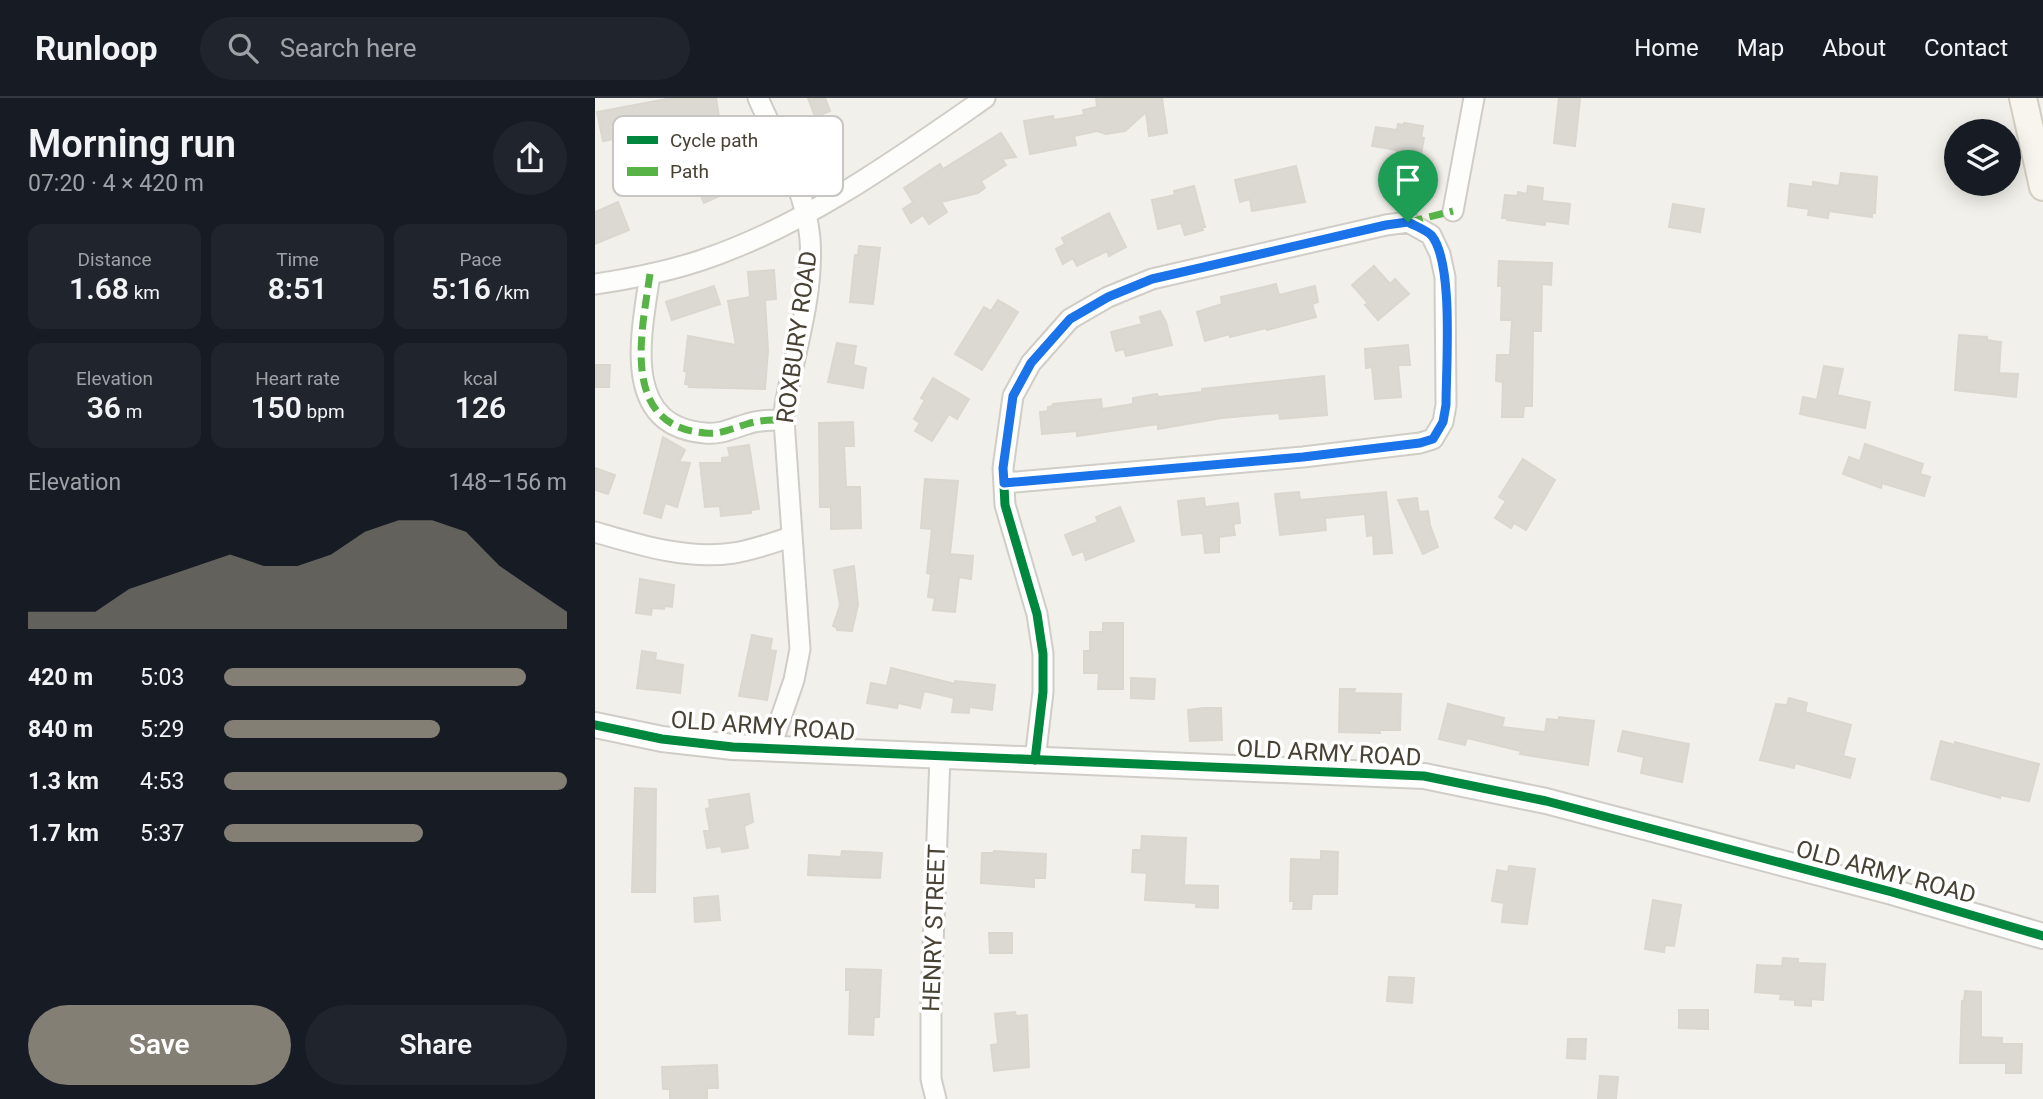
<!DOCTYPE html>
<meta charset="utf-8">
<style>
:root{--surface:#171b24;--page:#20242c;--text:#f1f3f6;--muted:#9ea1a6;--line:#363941;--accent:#847f74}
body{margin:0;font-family:Roboto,sans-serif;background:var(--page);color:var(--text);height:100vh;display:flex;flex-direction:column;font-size:26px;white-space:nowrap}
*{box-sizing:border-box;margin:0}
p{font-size:23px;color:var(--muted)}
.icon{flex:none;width:38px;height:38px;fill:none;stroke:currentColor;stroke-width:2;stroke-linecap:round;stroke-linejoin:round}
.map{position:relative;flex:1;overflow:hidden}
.sheet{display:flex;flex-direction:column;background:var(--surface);width:595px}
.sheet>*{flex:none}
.buttons{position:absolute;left:1349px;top:21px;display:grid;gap:14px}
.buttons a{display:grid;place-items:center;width:77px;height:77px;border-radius:50%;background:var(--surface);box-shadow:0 4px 18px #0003;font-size:35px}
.pin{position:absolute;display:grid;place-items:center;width:60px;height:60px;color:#fff;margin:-72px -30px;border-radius:50% 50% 50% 0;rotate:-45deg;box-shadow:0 0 7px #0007}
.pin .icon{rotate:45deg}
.round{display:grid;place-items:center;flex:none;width:74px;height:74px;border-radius:37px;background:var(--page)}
.overview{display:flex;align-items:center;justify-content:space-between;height:119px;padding:0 28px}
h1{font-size:38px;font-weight:600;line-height:52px}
.stats{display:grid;grid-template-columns:repeat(3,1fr);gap:10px;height:119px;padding:7px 28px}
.stats div{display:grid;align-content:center;border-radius:14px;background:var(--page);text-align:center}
.stats b{font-size:30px;font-weight:600}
.stats small{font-size:19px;font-weight:400}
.stats p{font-size:19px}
.chart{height:196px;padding:14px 28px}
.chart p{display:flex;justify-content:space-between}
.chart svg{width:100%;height:126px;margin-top:7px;fill:var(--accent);opacity:.7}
.button{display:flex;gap:14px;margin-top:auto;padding:14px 28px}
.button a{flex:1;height:80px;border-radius:42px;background:var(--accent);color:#fff;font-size:28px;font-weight:600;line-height:80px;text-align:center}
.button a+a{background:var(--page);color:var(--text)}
ul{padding:0 28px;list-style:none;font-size:23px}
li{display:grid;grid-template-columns:112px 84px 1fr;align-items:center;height:52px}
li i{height:18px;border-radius:9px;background:var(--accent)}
header{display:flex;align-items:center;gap:42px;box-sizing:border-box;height:98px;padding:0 35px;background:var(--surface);border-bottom:2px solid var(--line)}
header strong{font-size:33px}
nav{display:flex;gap:38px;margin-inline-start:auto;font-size:24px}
.search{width:490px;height:63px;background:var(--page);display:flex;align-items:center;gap:18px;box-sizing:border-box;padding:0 24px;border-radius:38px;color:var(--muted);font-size:26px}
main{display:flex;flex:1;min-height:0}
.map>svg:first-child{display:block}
.building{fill:#dbd9d2;stroke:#dad7cf;stroke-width:2}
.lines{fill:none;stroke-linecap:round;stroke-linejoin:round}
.minor-casing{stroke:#d0cdc7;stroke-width:23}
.tertiary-casing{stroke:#d0cdc7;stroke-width:28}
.secondary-casing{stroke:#d2cec0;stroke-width:30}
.minor{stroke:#fdfdfc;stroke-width:19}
.tertiary{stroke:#fdfdfc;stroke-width:24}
.secondary{stroke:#f7f5ee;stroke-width:26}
.quiet{stroke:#57b346;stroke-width:7;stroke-dasharray:14 7;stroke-linecap:butt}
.cycleway-casing{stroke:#fff;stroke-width:13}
.cycleway{stroke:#00873e;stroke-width:9}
.route-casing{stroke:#fff;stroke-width:14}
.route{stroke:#1a73e8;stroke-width:9}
.labels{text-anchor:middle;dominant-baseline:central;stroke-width:7;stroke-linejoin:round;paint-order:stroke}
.street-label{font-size:24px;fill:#484234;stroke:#fff}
.key{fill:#fff;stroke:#c8c6c2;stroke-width:2}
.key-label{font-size:19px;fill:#484234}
</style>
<header>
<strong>Runloop</strong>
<div class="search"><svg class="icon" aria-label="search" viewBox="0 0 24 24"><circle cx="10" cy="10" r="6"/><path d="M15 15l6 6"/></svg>Search here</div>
<nav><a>Home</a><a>Map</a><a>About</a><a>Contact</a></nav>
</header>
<main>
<section class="sheet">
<div class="overview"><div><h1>Morning run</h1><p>07:20 · 4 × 420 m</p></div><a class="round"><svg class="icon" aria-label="share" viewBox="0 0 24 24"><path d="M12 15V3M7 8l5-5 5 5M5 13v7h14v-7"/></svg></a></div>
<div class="stats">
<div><p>Distance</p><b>1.68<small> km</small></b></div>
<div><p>Time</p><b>8:51</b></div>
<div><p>Pace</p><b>5:16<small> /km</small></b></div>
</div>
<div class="stats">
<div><p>Elevation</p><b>36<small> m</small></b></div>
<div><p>Heart rate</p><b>150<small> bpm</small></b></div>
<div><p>kcal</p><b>126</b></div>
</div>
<div class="chart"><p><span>Elevation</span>148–156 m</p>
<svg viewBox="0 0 160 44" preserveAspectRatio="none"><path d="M0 44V38L10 38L20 38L30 30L40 26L50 22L60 18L70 22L80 22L90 18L100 10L110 6L120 6L130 10L140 22L150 30L160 38V44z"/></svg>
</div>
<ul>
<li><b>420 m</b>5:03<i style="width:88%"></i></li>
<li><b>840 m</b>5:29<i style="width:63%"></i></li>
<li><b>1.3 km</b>4:53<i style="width:100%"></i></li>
<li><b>1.7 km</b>5:37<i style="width:58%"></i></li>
</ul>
<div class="button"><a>Save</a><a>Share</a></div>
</section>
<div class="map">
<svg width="1448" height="1001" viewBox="0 0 1448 1001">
<rect width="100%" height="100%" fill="#f2f0ea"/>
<!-- building -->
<g class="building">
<path d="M77,0H121L124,19L48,36L50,46L35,49L33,38L8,43L2,14Z"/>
<path d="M213,0H230L235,13L220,19Z"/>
<path d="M501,0H567L572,35L554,38L551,14L530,33L511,36L502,33L479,38L481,47L435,56L429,23L458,18L459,22L489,17L488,12L502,9Z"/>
<path d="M964,0H985L980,48L959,45Z"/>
<path d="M809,25L828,28L826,39L829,40L823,73L815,71L814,78L798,75L802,52L777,48L781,29L802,32L803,26L809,27Z"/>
<path d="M406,35L421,59L407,61L411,67L386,83L390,90L383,95L346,104L352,114L334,126L328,117L316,125L308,111L318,104L309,90L345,66L348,71Z"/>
<path d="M141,65L144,72L157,66L163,81L109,105L100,84Z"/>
<path d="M701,68L710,104L657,113L655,101L645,104L640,82Z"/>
<path d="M1246,75L1282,79L1280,115H1277V119L1234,113L1233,120L1213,117L1214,111L1193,108L1195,86L1218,89V84L1244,88Z"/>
<path d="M599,88L610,129H607L608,132L590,137L586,125L563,131L557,102L580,97L579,93Z"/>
<path d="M933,88L948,90L947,103L975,106L973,126L950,123V127L912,122L913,120H907L910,97L922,98L923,94L932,96Z"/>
<path d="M23,104L34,132L0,146V114Z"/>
<path d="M1078,106L1109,111L1105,134L1074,129Z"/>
<path d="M514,115L531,149L514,158L512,153L482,168L478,160L468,166L461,151L470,146L467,140Z"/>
<path d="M264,148L285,150L278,206L255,204L260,157H263Z"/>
<path d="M904,163L957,165L956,187L947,186L946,233H938L937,308H929L928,319H907L908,284L901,283L902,257H915L917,222H906L907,188H903Z"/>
<path d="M779,168L795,186L800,181L814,196L783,222L770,207L773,205L757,187Z"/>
<path d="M179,172L181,201L170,202L173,252L170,291L94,289L95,287L90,286L92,274L89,273L93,238L141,247L133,203L155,199L153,174Z"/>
<path d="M681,186L684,197L720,188L723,204L717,206L721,219L672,232L671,230L635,239V236L610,243L602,214L627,206L626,199Z"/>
<path d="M119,188L125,206L77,222L71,204Z"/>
<path d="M403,202L423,214L387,272L360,256L389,209L396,213Z"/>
<path d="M565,213L571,224L577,247L531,258L529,251L521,253L516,234L547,226L545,219Z"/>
<path d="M1364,237L1392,239V242L1406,244L1404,275L1423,276L1421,299L1360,292Z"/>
<path d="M242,245L261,248L258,267L271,270L268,290L233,284Z"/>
<path d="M813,247L815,267H803L806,299L780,301L777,269L771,270L770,251Z"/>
<path d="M0,267H15L14,289H0Z"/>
<path d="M1229,268L1248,271L1242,297L1275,304L1270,330L1205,316L1208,299L1222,302Z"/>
<path d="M729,278L732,317L685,321L684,315L627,320L563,331V326L482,338V333L447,336L445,314L453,313V309L458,308V306L506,301L507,311L538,306V300L562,296L563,299L607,294V291Z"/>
<path d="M338,280L374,301L362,321L354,316L337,343L320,333L325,325L319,321L330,302L326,300Z"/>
<path d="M258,324L259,348H249L251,389H265L266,430L236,431V409H225L224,325Z"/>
<path d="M68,339L90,352L84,364L95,365L82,409L70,405L66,420L49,415Z"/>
<path d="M1270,346L1328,366L1325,376L1335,379L1329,398L1287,385L1286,390L1248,376L1254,359L1265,363Z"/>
<path d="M154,347L164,411L156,412V415L126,418L125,408L110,409L105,365H127V360L135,359L133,350Z"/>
<path d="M928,361L960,382L931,432L919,425L916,430L900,420L911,403L904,399Z"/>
<path d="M0,370L20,377L13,396L0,392Z"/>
<path d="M330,381L363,383L355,456L378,458L376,481L364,479L360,514L338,512L340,500L333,499L336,476L332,475L337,431L326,430Z"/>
<path d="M704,394L705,402L791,394L797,455L779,456L778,437L772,438L770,416L730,420L731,432L685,437L680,396Z"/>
<path d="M609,400L610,409L643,405L645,425L638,426L640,437L624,439V454L610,455L608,435L587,437L583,403Z"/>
<path d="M822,400L824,414L833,413L835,427L843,449L828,456L803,402Z"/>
<path d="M525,409L539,443L491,462L488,453L478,457L470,437L503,424L501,419Z"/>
<path d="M259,468L263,507L257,533L242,532V530L238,528L245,507L239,472Z"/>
<path d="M45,481L79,487L77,509L69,508V511L57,510L56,517L41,515Z"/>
<path d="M508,525H528V591H503L504,575H489V553H495V534H508Z"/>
<path d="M157,537L177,541L175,552L181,553L172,602L144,598Z"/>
<path d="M47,553L61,555L60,562L88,567L85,595L42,590Z"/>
<path d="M296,570L360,586V583L400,587L397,612L374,609V615L357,614L359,600L329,593L325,610L303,605L302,610L272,605L276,585L292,588Z"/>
<path d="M536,580L560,581L559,601L536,600Z"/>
<path d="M745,591H760L759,595L806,596L805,632H785V635L744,634Z"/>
<path d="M1194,600L1212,605L1210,614L1256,627L1248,658L1260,661L1255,680L1200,665L1199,670L1165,662L1181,606L1192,607Z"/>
<path d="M853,606L909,620L907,629L950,634L952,621L964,622V619L999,623L993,667L925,656L926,653L872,640L870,647L844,641Z"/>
<path d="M608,610H626L627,642L595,643L593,612Z"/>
<path d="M1028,633L1094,646L1087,684L1046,675L1049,659L1023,653Z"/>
<path d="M1346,643L1360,647V644L1444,666L1434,703L1405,697V700L1336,681Z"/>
<path d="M40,690L61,691L60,794H37Z"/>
<path d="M154,696L158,724L149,728L153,750L127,754L126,748L112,750L109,733H115L111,711L115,710L114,702Z"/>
<path d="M547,738L591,740L589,787L623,788V810L601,809V805L550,802L552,775L537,774L538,752H546Z"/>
<path d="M247,753L287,755L285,780L213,777L214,757L246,759Z"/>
<path d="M399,753L451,756L450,780H439V789L386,785L387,755H399Z"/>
<path d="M726,753L743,754L742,796H717L716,811H698L699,803H695L696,761L726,762Z"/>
<path d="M914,768L940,771L932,826L907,824L909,805L897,803L902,772L913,774Z"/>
<path d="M123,798L125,822L100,824L99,800Z"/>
<path d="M1058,802L1086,807L1079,848L1070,847L1069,854L1050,851Z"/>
<path d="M394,835H417V855H395Z"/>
<path d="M1188,860L1203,861V865L1230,866L1228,902L1216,901V908L1200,907V902L1185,901L1186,896L1160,894L1162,867L1187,868Z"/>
<path d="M251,871L286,872L284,919H279L278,937L254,936L255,892H251Z"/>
<path d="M794,879L819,880L817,905L792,903Z"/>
<path d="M1370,893L1386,894V939L1407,940V946H1427L1426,975H1411V965H1365L1367,903H1369Z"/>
<path d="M1084,912H1113V931L1084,930Z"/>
<path d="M420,914L421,918L432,917L434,969L399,973L396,947L403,946L400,916Z"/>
<path d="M973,941H991L990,961L972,960Z"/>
<path d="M122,967L123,990H112V1001H75V991H68L67,969Z"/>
<path d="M1005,978L1023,979L1021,1001H1003Z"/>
</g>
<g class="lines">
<!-- minor casing -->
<g class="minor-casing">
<g id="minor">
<path d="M163,0C182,44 211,92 215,141C219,196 200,253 190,307L189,322L205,551L199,582L175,651"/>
<path d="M858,113L879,0"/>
<path d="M55,176C47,233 24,328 110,335C125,337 138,330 152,326C164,322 176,322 189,322"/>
<path d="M0,186C35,181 70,174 104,163C208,129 301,62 390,0"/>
<path d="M409,385L708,359L825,345L838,341L848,324L851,307L850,179L845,156L836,137L813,124L791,127L557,181L513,199L475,221L436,265L418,298L408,370L410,407L442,516L448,556V594L440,662"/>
<path d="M0,434C45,447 91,462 139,455C158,452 177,445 196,439"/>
<path d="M341,1001L336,981V901L345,658"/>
</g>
</g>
<!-- tertiary casing -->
<g class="tertiary-casing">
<path id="tertiary" d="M0,627L67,641L138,649L829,678L951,703L1297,794L1448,838"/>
</g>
<!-- secondary casing -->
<g class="secondary-casing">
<path id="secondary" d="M1428,0L1448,89"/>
</g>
<!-- minor -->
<use href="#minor" class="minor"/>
<!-- tertiary -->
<use href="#tertiary" class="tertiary"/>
<!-- secondary -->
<use href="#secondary" class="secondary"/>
<!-- quiet -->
<g class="quiet">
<path d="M814,124L858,113"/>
<path d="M55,176C47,233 24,328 110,335C125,337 138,330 152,326C164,322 176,322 189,322"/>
</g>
<!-- cycleway casing -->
<g class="cycleway-casing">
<g id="cycleway">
<path d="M409,385L708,359L825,345L838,341L848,324L851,307L850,179L845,156L836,137L813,124L791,127L557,181L513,199L475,221L436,265L418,298L408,370L410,407L442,516L448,556V594L440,662"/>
<path d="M0,627L67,641L138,649L829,678L951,703L1297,794L1448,838"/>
</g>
</g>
<!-- cycleway -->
<use href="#cycleway" class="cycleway"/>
</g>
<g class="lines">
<!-- route casing -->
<g class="route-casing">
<path id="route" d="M813,124C820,128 832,132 837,138C859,167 851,268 851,307L848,324L838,341L825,345L708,359L409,385L408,370L418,298L436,265L475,221L513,199L557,181L791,127Z"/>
</g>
<!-- route -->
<use href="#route" class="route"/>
</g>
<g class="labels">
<!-- street labels -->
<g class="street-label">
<text transform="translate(202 239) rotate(-82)">ROXBURY ROAD</text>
<text transform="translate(168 628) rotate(4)">OLD ARMY ROAD</text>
<text transform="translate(734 655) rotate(3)">OLD ARMY ROAD</text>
<text transform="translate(1291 774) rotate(15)">OLD ARMY ROAD</text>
<text transform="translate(339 830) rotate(-88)">HENRY STREET</text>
</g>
</g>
<!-- legend -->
<rect x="18" y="18" width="230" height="80" rx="10" class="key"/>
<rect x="32" y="38" width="31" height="8" fill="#00873e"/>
<rect x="32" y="69" width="31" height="9" fill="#57b346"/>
<g class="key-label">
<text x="75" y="49">Cycle path</text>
<text x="75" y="80">Path</text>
</g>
</svg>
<div class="buttons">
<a><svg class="icon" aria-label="layers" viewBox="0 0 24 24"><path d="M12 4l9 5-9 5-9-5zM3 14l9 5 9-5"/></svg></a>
</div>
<div class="pin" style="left:813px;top:124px;background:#1e9e55"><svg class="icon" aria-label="arrive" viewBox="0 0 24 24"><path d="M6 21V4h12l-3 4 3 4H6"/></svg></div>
</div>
</main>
